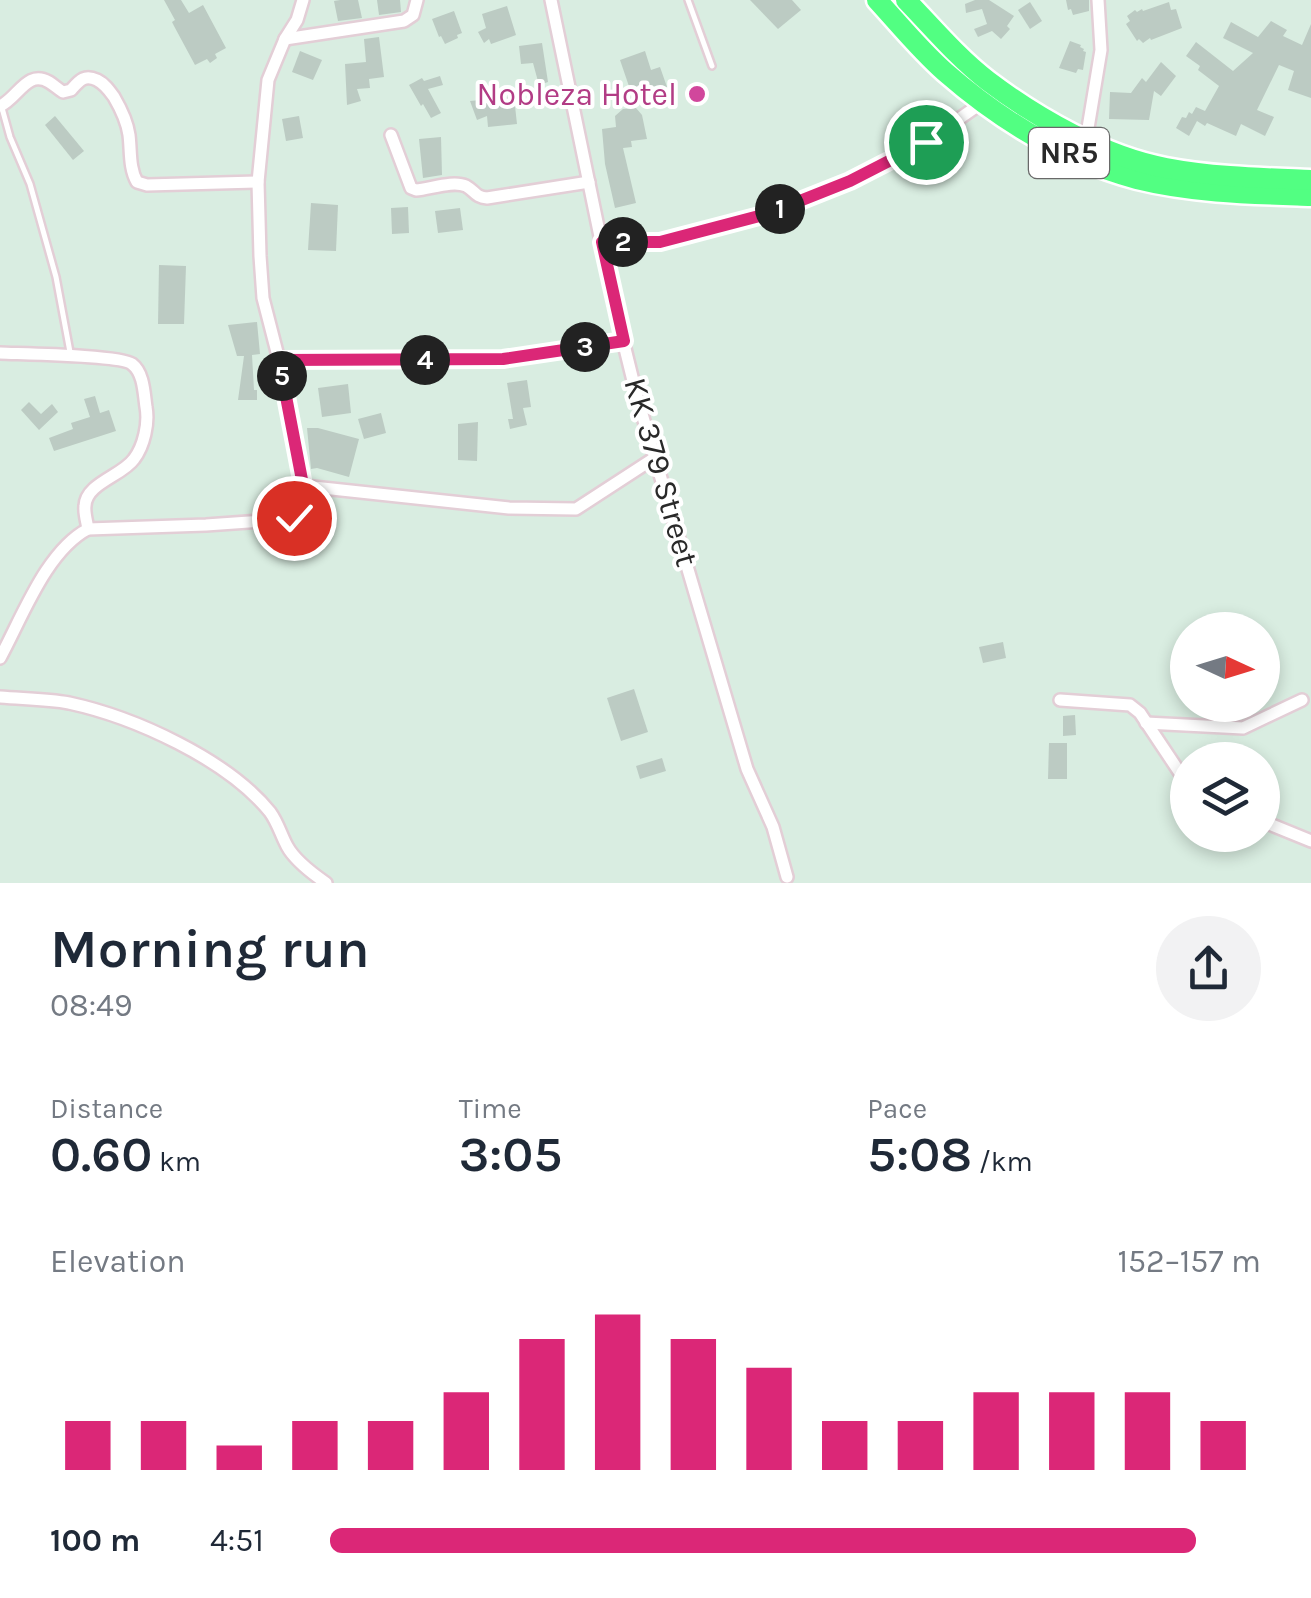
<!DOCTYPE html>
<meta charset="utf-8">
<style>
:root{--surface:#fff;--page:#f2f2f3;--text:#1f2937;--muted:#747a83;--accent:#db2777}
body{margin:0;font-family:Karla,sans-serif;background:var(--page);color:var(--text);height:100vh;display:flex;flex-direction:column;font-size:38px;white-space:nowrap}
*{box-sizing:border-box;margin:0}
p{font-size:32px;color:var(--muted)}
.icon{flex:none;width:55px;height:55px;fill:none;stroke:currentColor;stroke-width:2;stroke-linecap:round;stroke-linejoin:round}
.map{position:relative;height:883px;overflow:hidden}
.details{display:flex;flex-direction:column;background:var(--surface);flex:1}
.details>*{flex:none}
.needle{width:65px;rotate:94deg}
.fabs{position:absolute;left:1170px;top:612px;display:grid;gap:20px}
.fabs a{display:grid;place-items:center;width:110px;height:110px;border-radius:50%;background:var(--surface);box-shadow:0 5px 15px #0003;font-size:50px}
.pin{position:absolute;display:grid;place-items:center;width:85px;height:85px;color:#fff;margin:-42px;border:5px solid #fff;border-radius:50%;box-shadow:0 2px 10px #0007}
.km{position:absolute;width:50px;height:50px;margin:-25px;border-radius:50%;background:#222;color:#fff;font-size:28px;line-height:50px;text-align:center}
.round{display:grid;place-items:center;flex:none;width:105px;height:105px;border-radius:52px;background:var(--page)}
.overview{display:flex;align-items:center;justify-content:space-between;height:170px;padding:0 50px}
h1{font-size:55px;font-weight:600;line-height:75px}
.figures{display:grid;grid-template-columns:repeat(3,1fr);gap:15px;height:170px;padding:10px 50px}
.figures div{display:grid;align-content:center}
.figures b{font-size:50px;font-weight:600}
.figures small{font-size:28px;font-weight:400}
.figures p{font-size:28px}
.chart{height:280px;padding:20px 50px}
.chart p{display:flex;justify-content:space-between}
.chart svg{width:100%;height:180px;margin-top:10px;stroke:var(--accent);stroke-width:6}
ul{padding:0 50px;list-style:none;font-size:32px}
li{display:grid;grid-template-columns:160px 120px 1fr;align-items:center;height:75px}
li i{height:25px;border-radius:12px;background:var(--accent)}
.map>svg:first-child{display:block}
.building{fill:#bccbc3}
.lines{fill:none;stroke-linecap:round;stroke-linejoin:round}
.lane-casing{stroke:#e3ced6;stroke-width:10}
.street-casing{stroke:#e3ced6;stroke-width:16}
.highway-casing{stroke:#fff;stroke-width:25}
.lane{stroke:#fff;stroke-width:5}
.street{stroke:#fff;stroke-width:11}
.highway{stroke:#52ff82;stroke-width:20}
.route-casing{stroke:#fff;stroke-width:20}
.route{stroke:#db2777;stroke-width:12}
.hotel-dot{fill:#d1479c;stroke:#fff;stroke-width:4}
.labels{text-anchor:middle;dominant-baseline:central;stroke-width:8;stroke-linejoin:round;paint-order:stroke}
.shield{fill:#fff;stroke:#696969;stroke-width:2.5}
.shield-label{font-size:30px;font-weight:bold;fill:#292929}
.hotel-label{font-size:32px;fill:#b23c85;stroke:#fff;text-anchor:end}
.street-label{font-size:32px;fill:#292929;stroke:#fff}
</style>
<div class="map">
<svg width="1311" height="883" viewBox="0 0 1311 883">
<rect width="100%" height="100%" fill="#d9ede1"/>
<!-- building -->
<g class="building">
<path d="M164,0H181L189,13L203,5L226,48L215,54L217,58L210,63L207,59L195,65L174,26L172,22L175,20Z"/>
<path d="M340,0H358L362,18L338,21L334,1Z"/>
<path d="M377,0H400L401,12L379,15Z"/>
<path d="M750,0H792L801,10L778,29Z"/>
<path d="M975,0H989L1014,16L1007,26L1010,29L1001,39L992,31L978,37L974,29L987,24L982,9L966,13L965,4Z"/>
<path d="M1066,0H1089V11L1073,15L1071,9L1068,10Z"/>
<path d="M1030,2L1042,21L1030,29L1018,10Z"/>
<path d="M1169,2L1171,10L1176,9L1182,28L1151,40L1150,38L1143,43L1139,39L1137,41L1126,24L1130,21L1127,16L1135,10L1137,12L1142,9L1143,11Z"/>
<path d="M507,6L516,35L491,44L489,39L484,43L478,32L486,28L482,14Z"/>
<path d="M454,11L462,33L457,35L458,38L445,44L441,36L439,37L432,19Z"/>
<path d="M1271,21L1287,30L1283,36L1302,45L1311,24V98L1288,90L1294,71L1279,65L1257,110L1274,117L1265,136L1241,124L1236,136L1207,123L1205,126L1197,121L1189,136L1176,128L1182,117L1186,118L1189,112L1192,114L1196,107L1205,111L1219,86L1198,70L1200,66L1186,56L1196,42L1233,71L1253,53L1223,38L1231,22L1258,37Z"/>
<path d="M379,37L384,77L369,79L370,88L357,89L361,101L347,105L345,64L366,62L364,39Z"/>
<path d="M1070,41L1081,45L1080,47L1084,49L1083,51L1086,52L1083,70L1078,69L1076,73L1059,68Z"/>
<path d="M542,43L548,82L539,85L533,63L521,64L519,46Z"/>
<path d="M300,51L322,60L313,80L292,72Z"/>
<path d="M645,51L651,70L660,67L667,87L633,98L620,60Z"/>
<path d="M1161,62L1176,76L1161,96L1154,91L1149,120L1109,119L1110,92L1131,93L1142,78L1146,82Z"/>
<path d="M440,76L443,85L428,89L441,113L431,118L423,104L421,106L409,85L422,78L424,81Z"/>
<path d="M514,97L517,124L488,127L487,116L477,120L470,101Z"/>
<path d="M636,108L642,115L647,139L631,141L632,147L623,148L636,203L615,208L605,164L602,129L616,127L615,116L623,109Z"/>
<path d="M55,116L84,151L73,160L45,125Z"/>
<path d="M299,116L303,138L286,141L282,119Z"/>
<path d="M441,137L442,175L423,178L419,139Z"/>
<path d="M311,203L338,205L336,251L308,250Z"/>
<path d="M408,207L409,233L392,234L391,208Z"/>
<path d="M460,208L463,230L438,233L435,211Z"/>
<path d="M159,265L186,266L184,324H158Z"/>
<path d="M257,322L260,354L252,355L254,390H257V400H238L244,356H237L228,325Z"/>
<path d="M527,380L531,407L523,408L527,425L510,429L508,419H513L507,383Z"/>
<path d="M348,384L351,413L322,417L318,388Z"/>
<path d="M95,396L100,413L109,410L116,431L54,451L49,438L73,429L71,423L90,417L84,399Z"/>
<path d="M29,402L41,414L52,404L58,412L39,430L21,410Z"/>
<path d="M381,413L386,433L364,439L358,419Z"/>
<path d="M478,422L477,461L458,460V424Z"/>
<path d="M307,428H318L359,439L349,477L317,468L311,469Z"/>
<path d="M1003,642L1006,658L983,663L979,647Z"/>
<path d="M634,689L648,732L621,741L607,698Z"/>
<path d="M1075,715L1076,735L1063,736V716Z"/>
<path d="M1049,743H1067V779H1048Z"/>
<path d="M662,758L666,771L640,779L636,766Z"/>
</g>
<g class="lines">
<!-- lane casing -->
<g class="lane-casing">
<g id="lane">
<path d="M688,0L712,66"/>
<path d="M2,108L10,137L30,184L56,277L70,352"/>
</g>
</g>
<!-- street casing -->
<g class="street-casing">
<g id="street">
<path d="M551,0L614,304L637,397L747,769L773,827L787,877"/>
<path d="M285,39L404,21L413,15L417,0"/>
<path d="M0,106C18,98 27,69 49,82C54,85 58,89 63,92L71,90C79,81 84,74 97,80C105,84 109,90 114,97C121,109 127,121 129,135C131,151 129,168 137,182L147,185L258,182"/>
<path d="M391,135L411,188L416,190C430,189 453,180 466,186C475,191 475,197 487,198L589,182"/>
<path d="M1086,140L1101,50L1098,0"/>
<path d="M602,242H660L767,214L850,181L926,142L983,102"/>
<path d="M0,353C21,354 120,355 132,364C144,373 144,394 146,407C149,423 144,446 134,459C122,476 86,483 85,506C84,513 87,522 88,529C46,551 22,618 0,658"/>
<path d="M279,360L503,359L623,341"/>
<path d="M304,486L509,508L576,509L656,457"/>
<path d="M88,529L206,525L303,518L307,513L279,360L263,298L260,256L258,182L268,80L285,39L297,20L303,0"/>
<path d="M0,697C23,699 46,699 69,703C134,717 227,759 270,812C278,823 281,835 287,846C295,861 313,874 326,883"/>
<path d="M1060,700L1130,705L1140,713L1188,785"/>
<path d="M1146,723L1243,728L1302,700"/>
<path d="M1262,821L1311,841"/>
</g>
</g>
<!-- highway casing -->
<g class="highway-casing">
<g id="highway">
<path d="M877,0C899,24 921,51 945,72C1000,120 1066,160 1137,179C1193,193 1254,194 1311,196"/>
<path d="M906,0C932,27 958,58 988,81C1037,118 1105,157 1166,168C1213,177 1263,178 1311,180"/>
</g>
</g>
<!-- lane -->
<use href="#lane" class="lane"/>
<!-- street -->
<use href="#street" class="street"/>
<!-- highway -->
<use href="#highway" class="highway"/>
</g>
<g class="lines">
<!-- route casing -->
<g class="route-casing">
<path id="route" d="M294,518H303L307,512V506L279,360L503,359L624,341L602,242H660L767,214L850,181L926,142"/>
</g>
<!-- route -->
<use href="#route" class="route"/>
</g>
<!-- markers -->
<circle class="hotel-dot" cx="697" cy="94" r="10"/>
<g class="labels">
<!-- shield labels -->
<rect class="shield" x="1029" y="128" width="80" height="50" rx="8"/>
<g class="shield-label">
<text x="1069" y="153">NR5</text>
</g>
<!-- hotel labels -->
<g class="hotel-label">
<text x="677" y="94">Nobleza Hotel</text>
</g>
<!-- street labels -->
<g class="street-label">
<text transform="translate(661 472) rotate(74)">KK 379 Street</text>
</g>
</g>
</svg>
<div class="fabs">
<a><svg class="needle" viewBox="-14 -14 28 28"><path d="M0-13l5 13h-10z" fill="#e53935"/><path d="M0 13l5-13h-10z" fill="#747a83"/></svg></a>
<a><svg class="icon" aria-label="layers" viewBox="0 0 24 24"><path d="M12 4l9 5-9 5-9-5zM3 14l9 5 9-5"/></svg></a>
</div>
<div class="pin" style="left:926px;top:142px;background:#1e9e55"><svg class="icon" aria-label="arrive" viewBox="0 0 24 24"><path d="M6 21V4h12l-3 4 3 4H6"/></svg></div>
<div class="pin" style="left:294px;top:518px;background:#d93025"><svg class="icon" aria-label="check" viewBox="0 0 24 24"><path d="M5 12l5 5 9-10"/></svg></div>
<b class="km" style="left:780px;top:209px">1</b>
<b class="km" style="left:623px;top:242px">2</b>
<b class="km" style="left:585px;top:347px">3</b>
<b class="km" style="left:425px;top:360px">4</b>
<b class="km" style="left:282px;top:376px">5</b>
</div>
<section class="details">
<div class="overview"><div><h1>Morning run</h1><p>08:49</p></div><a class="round"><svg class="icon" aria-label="share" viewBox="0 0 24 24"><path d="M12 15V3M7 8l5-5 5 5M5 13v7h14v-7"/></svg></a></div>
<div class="figures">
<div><p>Distance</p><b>0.60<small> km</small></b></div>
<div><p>Time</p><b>3:05</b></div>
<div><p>Pace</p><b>5:08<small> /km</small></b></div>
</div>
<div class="chart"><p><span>Elevation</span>152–157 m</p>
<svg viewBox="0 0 160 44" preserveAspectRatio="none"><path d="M5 44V32M15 44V32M25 44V38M35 44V32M45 44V32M55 44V25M65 44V12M75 44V6M85 44V12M95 44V19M105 44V32M115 44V32M125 44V25M135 44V25M145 44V25M155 44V32"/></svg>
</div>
<ul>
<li><b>100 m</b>4:51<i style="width:93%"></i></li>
</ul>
</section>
